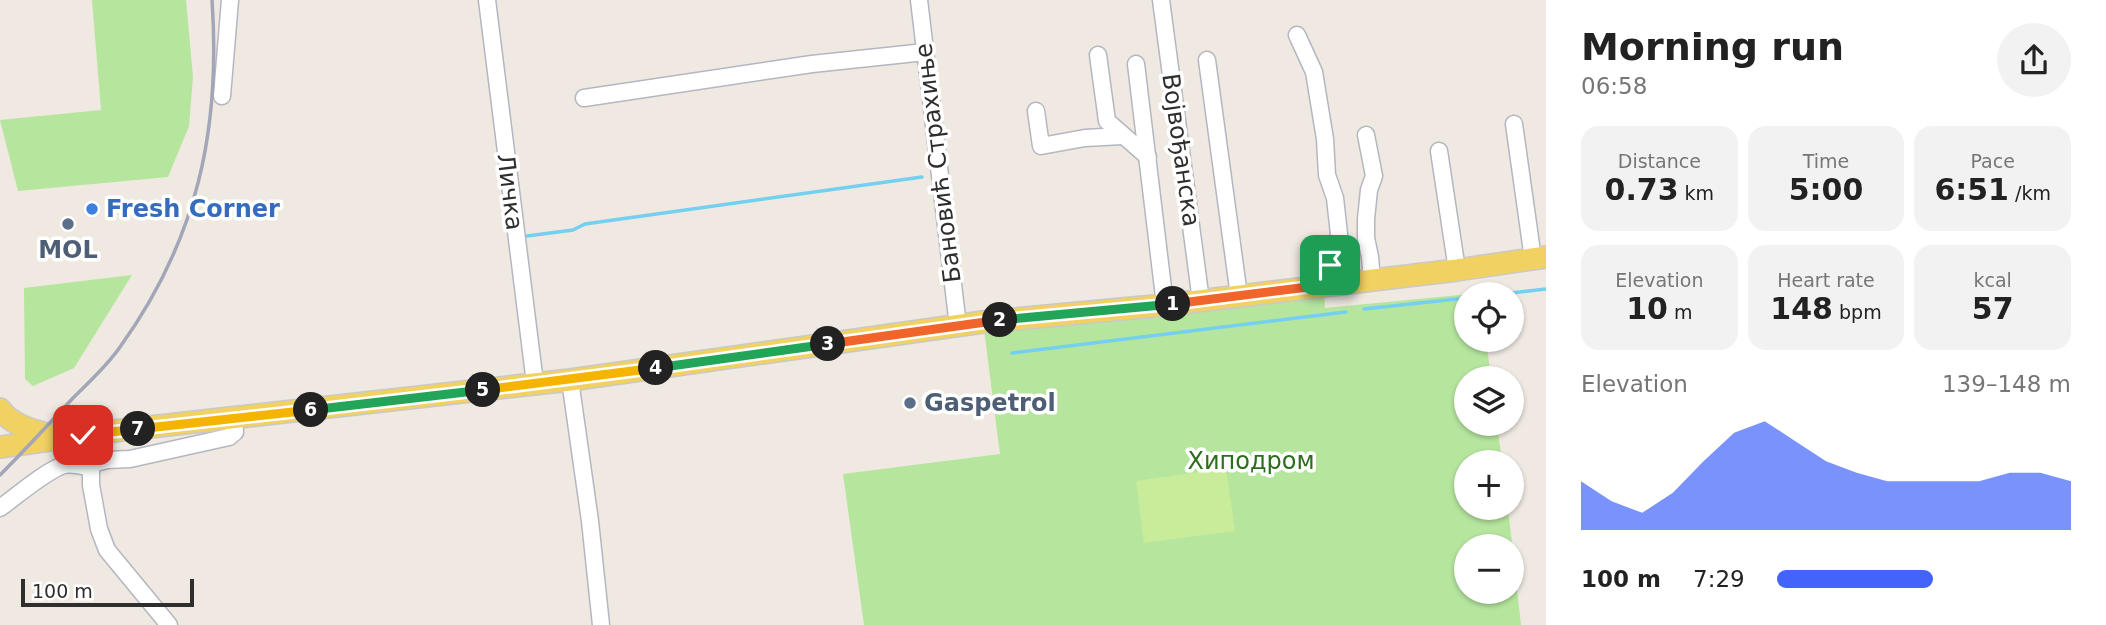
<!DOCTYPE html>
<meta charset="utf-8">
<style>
:root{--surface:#fff;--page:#f2f2f2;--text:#222;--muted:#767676;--accent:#4264fb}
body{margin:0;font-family:"DejaVu Sans",sans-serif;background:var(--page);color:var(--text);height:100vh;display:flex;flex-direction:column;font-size:26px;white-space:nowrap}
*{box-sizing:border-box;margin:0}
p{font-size:23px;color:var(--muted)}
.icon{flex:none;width:38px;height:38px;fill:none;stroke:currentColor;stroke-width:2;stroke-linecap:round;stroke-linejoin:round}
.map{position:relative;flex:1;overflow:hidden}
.details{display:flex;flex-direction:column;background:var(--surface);width:560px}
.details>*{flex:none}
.buttons{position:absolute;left:1454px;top:282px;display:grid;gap:14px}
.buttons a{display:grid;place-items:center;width:70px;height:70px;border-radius:50%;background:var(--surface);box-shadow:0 2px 5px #0004;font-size:35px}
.scale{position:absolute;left:21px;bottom:18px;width:173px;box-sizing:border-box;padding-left:7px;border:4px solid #2e2e2e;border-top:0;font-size:19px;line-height:24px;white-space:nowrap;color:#2e2e2e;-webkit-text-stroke:5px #fff;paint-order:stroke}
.pin{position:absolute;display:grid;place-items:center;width:60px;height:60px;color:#fff;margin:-30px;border-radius:14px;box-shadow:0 4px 10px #0006}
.km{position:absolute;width:35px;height:35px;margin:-18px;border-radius:50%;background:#222;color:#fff;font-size:19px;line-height:35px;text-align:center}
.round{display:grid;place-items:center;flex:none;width:74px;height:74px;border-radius:37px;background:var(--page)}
.summary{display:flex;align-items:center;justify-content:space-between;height:119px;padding:0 35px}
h1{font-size:38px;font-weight:600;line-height:52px}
.stats{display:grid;grid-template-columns:repeat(3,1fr);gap:10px;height:119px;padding:7px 35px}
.stats div{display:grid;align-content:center;border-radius:18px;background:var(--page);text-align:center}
.stats b{font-size:30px;font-weight:600}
.stats small{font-size:19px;font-weight:400}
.stats p{font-size:19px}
.chart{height:196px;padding:14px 35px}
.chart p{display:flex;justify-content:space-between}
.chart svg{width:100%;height:126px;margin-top:7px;fill:var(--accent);opacity:.7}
ul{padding:0 35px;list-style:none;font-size:23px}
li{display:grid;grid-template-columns:112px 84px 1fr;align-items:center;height:52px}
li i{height:18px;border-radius:9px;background:var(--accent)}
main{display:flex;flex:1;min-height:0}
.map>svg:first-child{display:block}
.green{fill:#b6e59e;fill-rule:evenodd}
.pitch{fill:#c9ec9a}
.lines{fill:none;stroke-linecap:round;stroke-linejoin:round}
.stream{stroke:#75cff0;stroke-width:3.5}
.minor-casing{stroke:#b4b7c1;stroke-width:19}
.major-casing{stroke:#c9c9c9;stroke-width:24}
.minor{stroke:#fff;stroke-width:16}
.major{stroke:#f2d163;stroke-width:21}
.rail{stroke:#a3a6b8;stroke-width:3.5}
.split-1-casing{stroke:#fff;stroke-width:14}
.split-2-casing{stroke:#fff;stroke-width:14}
.split-3-casing{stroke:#fff;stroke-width:14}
.split-4-casing{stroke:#fff;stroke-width:14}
.split-5-casing{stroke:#fff;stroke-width:14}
.split-6-casing{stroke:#fff;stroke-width:14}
.split-7-casing{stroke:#fff;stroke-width:14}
.split-8-casing{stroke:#fff;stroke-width:14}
.split-1{stroke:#f0652b;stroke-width:9}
.split-2{stroke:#22a559;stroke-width:9}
.split-3{stroke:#f0652b;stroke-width:9}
.split-4{stroke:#22a559;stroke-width:9}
.split-5{stroke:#f5b400;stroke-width:9}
.split-6{stroke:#22a559;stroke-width:9}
.split-7{stroke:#f5b400;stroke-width:9}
.split-8{stroke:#f5b400;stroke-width:9}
.shop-dot{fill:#3f7fe0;stroke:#fff;stroke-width:2.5}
.service-dot{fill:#5c6f8a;stroke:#fff;stroke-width:2.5}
.labels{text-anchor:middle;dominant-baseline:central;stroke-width:7;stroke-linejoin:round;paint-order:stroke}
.street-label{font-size:24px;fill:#2e2e2e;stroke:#fff}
.shop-label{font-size:24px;font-weight:bold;fill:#366cbe;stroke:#fff;text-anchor:start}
.service-label{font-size:24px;font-weight:bold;fill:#4e5e75;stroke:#fff}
.park-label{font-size:24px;fill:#2c6e1b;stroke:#fff}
</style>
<main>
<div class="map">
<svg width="1546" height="625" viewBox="0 0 1546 625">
<rect width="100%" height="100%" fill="#efe9e1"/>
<!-- green -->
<g class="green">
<path d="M92,0H186L193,77L189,126L168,177L18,191L0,120L101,110Z"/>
<path d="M132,275L74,368L33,386L25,379L24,288Z"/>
<path d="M1324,286L1325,308L1480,293L1466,294V340H1486L1491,378H1466V424H1497L1502,462H1466V508H1508L1521,625H864L843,474L1000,454L983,322ZM1466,546H1512V592H1466Z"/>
</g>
<!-- pitch -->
<path class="pitch" d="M1226,468L1235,531L1144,543L1136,481Z"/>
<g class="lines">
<!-- stream -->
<g class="stream">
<path d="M527,236L573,230L585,224L922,177"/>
<path d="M1502,294L1546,289"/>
<path d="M1364,309L1466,298"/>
<path d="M1012,353L1346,312"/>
</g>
<!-- minor casing -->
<g class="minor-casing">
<g id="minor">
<path d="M487,0L535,383"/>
<path d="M919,0L958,326"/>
<path d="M1161,0L1201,301"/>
<path d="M1297,35L1314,72L1325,139L1327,175L1335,198L1342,261C1328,266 1323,269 1324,286"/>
<path d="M1098,55L1107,121L1148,157"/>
<path d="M1207,60L1239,296"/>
<path d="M1136,64L1165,305"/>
<path d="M222,96L230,0"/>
<path d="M584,98L812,64L925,52"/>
<path d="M1036,111L1041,146L1085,138L1122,136"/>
<path d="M1514,124L1533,259"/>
<path d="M1366,135L1374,176L1369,190L1366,219V238L1370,257L1372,280"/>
<path d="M1439,151L1457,270"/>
<path d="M570,380L590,521L601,625"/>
<path d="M91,468V485L99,529L107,550L169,625"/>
<path d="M0,508C17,496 45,471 64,465C73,463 82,466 91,468L95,463L107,460L130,459L229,437L235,432L234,418"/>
</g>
</g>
<!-- major casing -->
<g class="major-casing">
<g id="major">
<path d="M0,409C12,426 33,430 53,436"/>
<path d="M0,447L114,431L570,380L983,322L1165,305L1457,270L1546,257"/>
</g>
</g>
<!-- minor -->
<use href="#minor" class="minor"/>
<!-- major -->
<use href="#major" class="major"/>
<!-- rail -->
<path class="rail" d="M0,475C25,450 49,424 73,398C89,382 107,366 120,347C197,240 221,130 212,0"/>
</g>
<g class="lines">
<!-- split-1 casing -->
<g class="split-1-casing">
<path id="split-1" d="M1173,304L1324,285V275L1330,265"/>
</g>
<!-- split-2 casing -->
<g class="split-2-casing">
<path id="split-2" d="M1000,320L1173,304"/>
</g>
<!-- split-3 casing -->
<g class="split-3-casing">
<path id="split-3" d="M828,344L1000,320"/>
</g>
<!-- split-4 casing -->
<g class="split-4-casing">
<path id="split-4" d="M656,368L828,344"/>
</g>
<!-- split-5 casing -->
<g class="split-5-casing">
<path id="split-5" d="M483,390L656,368"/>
</g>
<!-- split-6 casing -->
<g class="split-6-casing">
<path id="split-6" d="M311,410L483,390"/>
</g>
<!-- split-7 casing -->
<g class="split-7-casing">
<path id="split-7" d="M138,429L311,410"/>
</g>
<!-- split-8 casing -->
<g class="split-8-casing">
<path id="split-8" d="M83,435L138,429"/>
</g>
<!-- split-1 -->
<use href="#split-1" class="split-1"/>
<!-- split-2 -->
<use href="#split-2" class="split-2"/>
<!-- split-3 -->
<use href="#split-3" class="split-3"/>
<!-- split-4 -->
<use href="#split-4" class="split-4"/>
<!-- split-5 -->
<use href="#split-5" class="split-5"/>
<!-- split-6 -->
<use href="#split-6" class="split-6"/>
<!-- split-7 -->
<use href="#split-7" class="split-7"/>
<!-- split-8 -->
<use href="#split-8" class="split-8"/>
</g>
<!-- markers -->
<circle class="shop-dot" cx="92" cy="209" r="7"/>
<g class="service-dot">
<circle cx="68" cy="224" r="7"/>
<circle cx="910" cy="403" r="7"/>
</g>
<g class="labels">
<!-- street labels -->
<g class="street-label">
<text transform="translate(1181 150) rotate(82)">Војвођанска</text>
<text transform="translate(938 163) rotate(-97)">Бановић Страхиње</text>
<text transform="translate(510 192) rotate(83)">Личка</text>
</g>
<!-- shop labels -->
<g class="shop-label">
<text x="106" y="209">Fresh Corner</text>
</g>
<!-- service labels -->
<g class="service-label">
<text x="68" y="250">MOL</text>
<text x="924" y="403" text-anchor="start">Gaspetrol</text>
</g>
<!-- park labels -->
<g class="park-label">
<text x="1251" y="461">Хиподром</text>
</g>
</g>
</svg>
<div class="buttons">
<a><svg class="icon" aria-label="locate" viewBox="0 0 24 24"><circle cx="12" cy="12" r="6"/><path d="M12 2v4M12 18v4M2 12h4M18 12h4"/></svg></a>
<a><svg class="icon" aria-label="layers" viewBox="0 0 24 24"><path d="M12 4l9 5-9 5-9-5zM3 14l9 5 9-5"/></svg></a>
<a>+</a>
<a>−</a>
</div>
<div class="scale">100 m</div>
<div class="pin" style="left:1330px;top:265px;background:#1e9e55"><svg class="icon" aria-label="arrive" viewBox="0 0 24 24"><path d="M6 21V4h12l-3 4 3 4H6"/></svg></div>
<div class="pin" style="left:83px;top:435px;background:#d93025"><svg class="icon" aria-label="check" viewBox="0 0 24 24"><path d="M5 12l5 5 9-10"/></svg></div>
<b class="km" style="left:1173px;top:304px">1</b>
<b class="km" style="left:1000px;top:320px">2</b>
<b class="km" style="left:828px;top:344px">3</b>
<b class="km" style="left:656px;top:368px">4</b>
<b class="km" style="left:483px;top:390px">5</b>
<b class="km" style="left:311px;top:410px">6</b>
<b class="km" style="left:138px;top:429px">7</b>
</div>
<section class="details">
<div class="summary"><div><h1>Morning run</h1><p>06:58</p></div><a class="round"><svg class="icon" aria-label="share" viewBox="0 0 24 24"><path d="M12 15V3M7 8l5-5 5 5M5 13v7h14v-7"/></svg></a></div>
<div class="stats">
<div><p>Distance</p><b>0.73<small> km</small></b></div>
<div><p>Time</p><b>5:00</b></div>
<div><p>Pace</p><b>6:51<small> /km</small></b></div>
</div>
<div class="stats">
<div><p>Elevation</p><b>10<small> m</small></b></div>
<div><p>Heart rate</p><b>148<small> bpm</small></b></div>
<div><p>kcal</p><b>57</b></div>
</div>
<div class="chart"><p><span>Elevation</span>139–148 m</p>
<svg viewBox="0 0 160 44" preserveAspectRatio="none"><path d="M0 44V27L10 34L20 38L30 31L40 20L50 10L60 6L70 13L80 20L90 24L100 27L110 27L120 27L130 27L140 24L150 24L160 27V44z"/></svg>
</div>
<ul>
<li><b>100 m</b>7:29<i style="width:53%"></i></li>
</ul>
</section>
</main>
